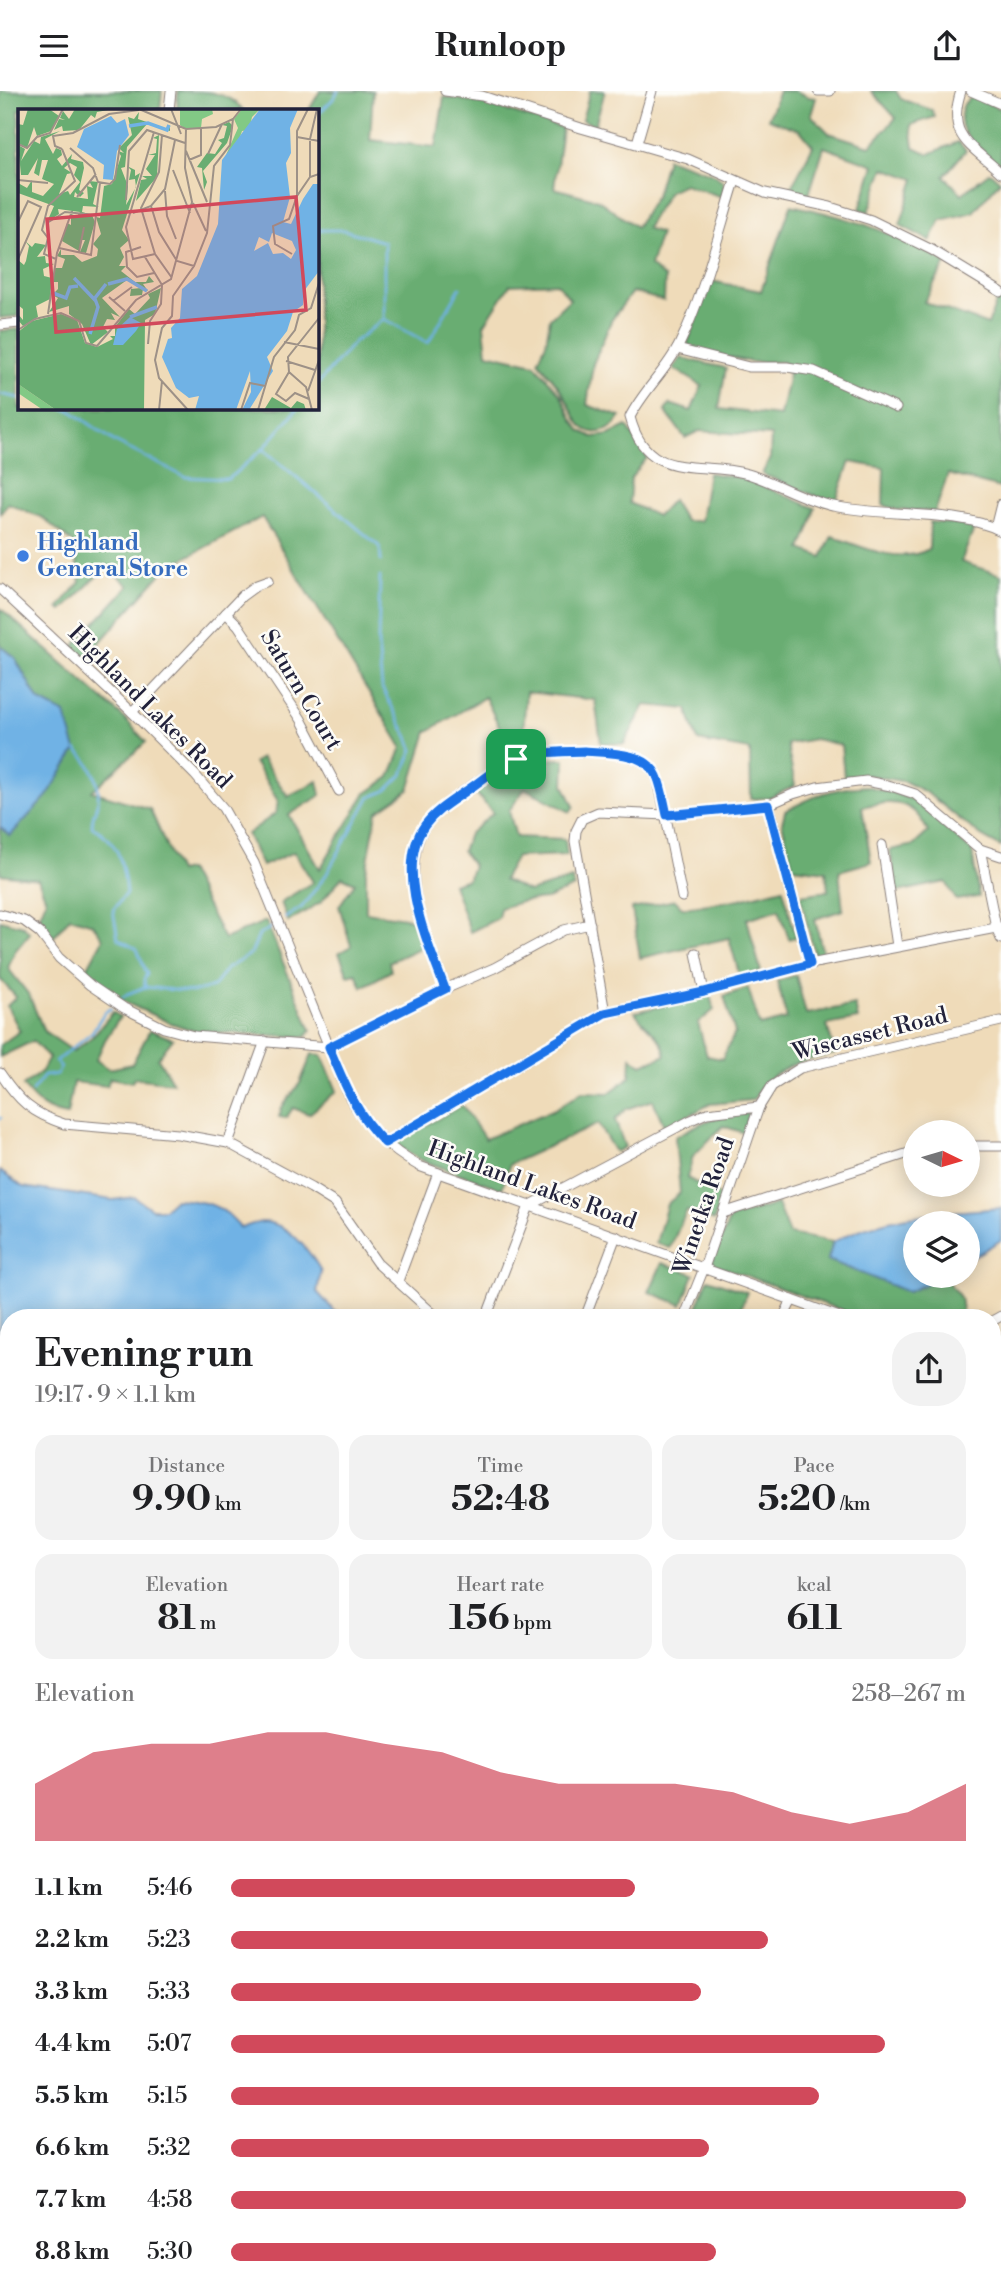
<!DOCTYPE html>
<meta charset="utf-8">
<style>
:root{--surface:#fff;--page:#f2f2f2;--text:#202124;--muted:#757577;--accent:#d1495b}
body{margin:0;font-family:"Libre Bodoni",serif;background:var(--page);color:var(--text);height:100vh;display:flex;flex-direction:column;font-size:26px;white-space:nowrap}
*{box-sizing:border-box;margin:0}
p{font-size:23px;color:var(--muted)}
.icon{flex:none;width:38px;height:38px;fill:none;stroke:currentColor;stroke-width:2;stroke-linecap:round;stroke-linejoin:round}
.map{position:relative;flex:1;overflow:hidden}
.drawer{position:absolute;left:0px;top:1218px;width:1001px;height:987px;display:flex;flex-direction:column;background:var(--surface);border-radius:28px 28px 0 0;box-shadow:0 4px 18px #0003}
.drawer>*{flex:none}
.needle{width:46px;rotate:95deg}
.tools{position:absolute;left:903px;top:1029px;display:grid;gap:14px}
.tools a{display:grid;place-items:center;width:77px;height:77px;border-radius:50%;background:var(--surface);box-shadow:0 4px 18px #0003;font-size:35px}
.pin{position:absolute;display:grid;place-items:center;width:60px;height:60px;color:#fff;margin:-30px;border-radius:14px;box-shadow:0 4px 10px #0006}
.round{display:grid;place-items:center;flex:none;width:74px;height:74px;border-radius:28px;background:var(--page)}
.headline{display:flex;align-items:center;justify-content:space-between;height:119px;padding:0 35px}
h1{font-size:38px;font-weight:700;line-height:52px}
.figures{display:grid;grid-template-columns:repeat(3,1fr);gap:10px;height:119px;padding:7px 35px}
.figures div{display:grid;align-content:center;border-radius:18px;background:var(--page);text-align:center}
.figures b{font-size:35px;font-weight:700}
.figures small{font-size:19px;font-weight:400}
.figures p{font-size:19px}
.chart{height:196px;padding:14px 35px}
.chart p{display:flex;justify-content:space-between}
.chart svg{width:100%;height:126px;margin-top:7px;fill:var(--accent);opacity:.7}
ul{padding:0 35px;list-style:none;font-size:23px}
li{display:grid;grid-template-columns:112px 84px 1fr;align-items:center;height:52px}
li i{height:18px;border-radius:9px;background:var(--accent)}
header{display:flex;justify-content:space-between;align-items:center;height:91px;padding:0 35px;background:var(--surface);font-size:32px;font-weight:700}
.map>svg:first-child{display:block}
.forest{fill:#69ad72;stroke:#466856;stroke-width:2}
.water{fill:#70b2e5;stroke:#496a90;stroke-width:2}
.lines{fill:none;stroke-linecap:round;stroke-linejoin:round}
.stream{stroke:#70b2e5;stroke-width:2.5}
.minor-casing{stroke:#887e7a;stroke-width:11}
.minor{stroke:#fff;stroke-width:9}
.route-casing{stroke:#fff;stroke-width:14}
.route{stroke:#1a73e8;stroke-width:9}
.shop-dot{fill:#3f7fe0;stroke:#fdfcf7;stroke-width:2.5}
.labels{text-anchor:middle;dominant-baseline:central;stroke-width:5;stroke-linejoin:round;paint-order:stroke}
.shop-label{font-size:23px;font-weight:bold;fill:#366cbe;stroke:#fdfcf7;text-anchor:start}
.street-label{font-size:23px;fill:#22223b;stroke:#fdfcf7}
.inset-river{fill:none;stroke:#70b2e5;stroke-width:3.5}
.inset-road{fill:none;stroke:#9d9187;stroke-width:2}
.view{fill:#d1495b;fill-opacity:0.15;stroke:#d1495b;stroke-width:3.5}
.inset-edge{fill:none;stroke:#22223b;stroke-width:3.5}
</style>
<header><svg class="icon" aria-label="menu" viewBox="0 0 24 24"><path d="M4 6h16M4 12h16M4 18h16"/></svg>Runloop<svg class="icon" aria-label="share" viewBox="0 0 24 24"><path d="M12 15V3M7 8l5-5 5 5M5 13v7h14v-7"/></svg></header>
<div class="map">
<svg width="1001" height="2205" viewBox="0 0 1001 2205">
<rect width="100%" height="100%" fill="#fdfcf7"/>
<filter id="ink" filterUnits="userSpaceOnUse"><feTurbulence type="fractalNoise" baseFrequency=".0143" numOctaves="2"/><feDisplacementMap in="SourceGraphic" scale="14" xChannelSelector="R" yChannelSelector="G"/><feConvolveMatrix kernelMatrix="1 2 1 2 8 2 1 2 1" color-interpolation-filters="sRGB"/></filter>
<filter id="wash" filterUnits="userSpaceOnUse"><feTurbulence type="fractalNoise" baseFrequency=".00686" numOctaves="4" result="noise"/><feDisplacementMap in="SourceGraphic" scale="28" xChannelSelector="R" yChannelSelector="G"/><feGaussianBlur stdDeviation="1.57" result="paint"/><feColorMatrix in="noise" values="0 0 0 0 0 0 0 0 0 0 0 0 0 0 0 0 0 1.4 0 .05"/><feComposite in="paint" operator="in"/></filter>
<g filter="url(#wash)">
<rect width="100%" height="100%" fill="#efdbb9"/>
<!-- forest -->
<g class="forest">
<path d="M0,0H162L160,19H19V225L0,227Z"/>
<path d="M178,0C206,0 227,0 243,19H177Z"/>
<path d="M320,0H373L370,49L436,56L444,6L478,11L562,37L554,97L598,109L636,136L656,104L667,67L711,82L723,90L724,97L722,106L684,93L669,100L646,137L660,142L650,175L665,187L664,210L632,201L611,230L593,273L587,314L621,326C615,334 611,339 600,341C579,345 573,320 565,306C558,293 547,281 538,270L546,252L550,227L570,208L557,192L510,194L484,234L487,262L535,273L561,304L572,328L581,340L593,346L609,344L627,335L647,367L631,387L629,412L657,425L672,409L685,430H700L708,382L743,387L815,417L811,433L801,458L822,466L832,445C861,456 900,474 929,458L930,431L963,434L974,438L961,471L1001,484V756L981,745L927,702L906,691L868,684L844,686L841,654L815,648L787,653L795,695L769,707L751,708L750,659L698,650L687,618L645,614L624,653L601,652L595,609L526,601L522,657L511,660L485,606L427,641L409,699L377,721L366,781V821L411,828L422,856L389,871L391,880L362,896L356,882L348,884L339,862L351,855L339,815L355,792L342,786L321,811L288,831L281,811L313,791L294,761L262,775L247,743L276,722L278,710L254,671L261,667L288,705L318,690L321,704L289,724L320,778L365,703L390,686L402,656L262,426L166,477L86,567L73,556L129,495L107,475L62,520L58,517L80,491L73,452L43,427L8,412L0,423V240L19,238V317H317V19H309Z"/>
<path d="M590,0H605L595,34L582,29Z"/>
<path d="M779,0H795L809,6L816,7L811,24L829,42L870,55L896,27L871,0H896L901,8L932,19L935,26L911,34L914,56L929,63L958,51L966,59L944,85L962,103L990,81L1000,90L973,121L941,129L930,150L900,134L915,88L884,77L869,121L860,118L874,74L824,56L808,106L788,102L813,55L800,39L768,28Z"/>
<path d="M972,6L1001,18V76C990,66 976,56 967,45C958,33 958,13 972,6Z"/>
<path d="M791,114C852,127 892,140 946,172L924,211L988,234L998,206L1001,208C1001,220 1001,232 1001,244C1000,257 993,266 1001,278L1000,397L948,383L935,421L898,419L883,414L884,377L850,371L836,410L818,406L762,383L770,367L771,345L699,340L685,347L665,320L670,313L691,320L702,295L673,277L681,267L726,277L719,318L780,325L789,283L783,271H751L694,259L687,253L711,190L761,200Z"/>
<path d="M0,517L125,628L146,651L92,700L150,718L178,781L188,779L224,848L266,830L311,939L306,946L195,940L168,931L127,912L95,891L85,881L103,848L93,833L70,826L53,847L38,829L46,809L38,788L0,783V736L10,744L65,623L38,609L15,567L0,555Z"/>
<path d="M565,668L564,694L574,715L570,721L525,697L509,720L516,746L565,748L567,764L516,766L503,789L529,801L572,788L574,796L547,808L524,810L500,817L498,827L470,841L453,793L468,788L473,775L462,760L469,743L493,722L476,702C505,673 525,669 565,668Z"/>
<path d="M865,695L891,701L913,709L972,760L979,806L956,809L946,791L897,801L890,759L914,754L928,741C914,709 893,708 862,716L871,771L839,780L843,819L815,828L823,863L815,866L800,804L828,800L826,780L793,776L782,732L785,720C817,704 828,698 865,695Z"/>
<path d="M783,797L796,846L789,848L779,818L747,828L761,881L740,886L729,847L640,867L632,818L675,809L683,817L740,808Z"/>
<path d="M0,829L23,835L30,842L15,860L8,877L29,904L44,940L73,960L92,946L113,921L120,926L105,949L96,969L109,978L132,973L150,939L173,948L158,967L173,992L134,987L132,991L110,987L107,995L73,991L67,1024C46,1021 35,1011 23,995L42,980L49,967L33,950L0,966V954L20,940L7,915L16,906L0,888Z"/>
<path d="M796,884L806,923L855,914L858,928L827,934L835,963C798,971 774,975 753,1009L710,1013L665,1037L653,1009L626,1018L615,1029L625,1056L615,1061L598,1033L510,1073L502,1098L421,1069L398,1055V1050L462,1014L485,1048L555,1018L582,1001L609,1002L630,986L631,966L642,974L666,964C661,942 647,940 635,921L710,905L714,919L698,932L707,965L722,968L735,942L724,905L748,897L760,935L787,928L777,890Z"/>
<path d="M312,963L322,964L337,1000L309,1023L293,1017L286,1027L279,1026L282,1016L300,992Z"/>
<path d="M749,1022L744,1042L723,1035L693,1065L687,1087L721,1105L714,1130L687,1119L670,1157L656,1152L667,1113L680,1102L675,1046C703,1030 716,1024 749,1022Z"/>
<path d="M777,1113L789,1143L833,1151L828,1169L908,1201L943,1185L960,1206L963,1227H863L711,1172L730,1127Z"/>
<path d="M662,1172L694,1183L682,1214L649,1201Z"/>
<path d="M708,1188L747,1201L737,1227H702L694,1224Z"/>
<path d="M1001,1311V1365L992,1367V1314Z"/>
<path d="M0,1380L9,1385V1401L1,1414Z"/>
</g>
<!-- water -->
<g class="water">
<path d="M0,555L15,567L38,609L65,623L76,659L47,705L10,745L0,736Z"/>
<path d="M0,1080L23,1096L113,1109L134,1106L152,1118H164L175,1108C202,1110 224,1112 240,1137C247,1135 255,1132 262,1131C288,1131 309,1159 321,1180L317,1201L341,1227H9V1385L0,1380Z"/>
<path d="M1001,1117V1149L968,1169V1132H915V1185H943L908,1201L828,1169L833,1151C885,1122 943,1122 1001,1117Z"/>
<path d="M9,1401V2103L0,2095V1414Z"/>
<path d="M992,1505L1001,1514L1000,2152L992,2151Z"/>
<path d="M132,2196H815L819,2201L831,2205H171L169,2202Z"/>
</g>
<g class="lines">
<!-- stream -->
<g class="stream">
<path d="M317,24L333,8L338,0"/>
<path d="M317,139H344L384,151V228"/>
<path d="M317,294L353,252L384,228L428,252L460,197"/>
<path d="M0,303L19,307"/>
<path d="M61,317L70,319L115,351L185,386L228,388L263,358"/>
<path d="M298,317L263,358L380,456L381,470"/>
<path d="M76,659C90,670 101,690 98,709C96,720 92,721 92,736C120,750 123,773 126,802L113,819L118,848L137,858L147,883L144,888L145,896"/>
<path d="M285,827L302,816L326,784L369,707L387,699L402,684L413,659L408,646L382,597L378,552L380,486"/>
<path d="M122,907L127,903L145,896L192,901L213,896L226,878L251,863L259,844L272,836"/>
<path d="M32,1000L44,985L57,983L61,976L56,970L92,941L104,922L111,917"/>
<path d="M0,1028L1,1027"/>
</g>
</g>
</g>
<g filter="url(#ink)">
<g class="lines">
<!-- minor casing -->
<g class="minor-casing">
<g id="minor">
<path d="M445,0L482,5L581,37L688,68L765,102L830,116L871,129L932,159L1001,201"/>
<path d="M818,0H830"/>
<path d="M961,0C946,46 970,53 1001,82"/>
<path d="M971,0L1001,13"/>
<path d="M169,19L171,0"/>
<path d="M637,52L652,0"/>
<path d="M735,90C718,144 704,203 679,254C666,280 643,300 630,326C647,392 699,369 748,383C777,392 803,409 833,415C881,426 959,418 1001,440"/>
<path d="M0,234L19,232"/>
<path d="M677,258L749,276H787L814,280L896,317"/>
<path d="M995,437L1001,413"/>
<path d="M0,498L132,621L195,684L223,717L254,772L349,1005C367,1036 388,1058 419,1075L842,1227"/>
<path d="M226,522L238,534L301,628L339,700"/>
<path d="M132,621L242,505L257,494L268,490"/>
<path d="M768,714L810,873"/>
<path d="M882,754L897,855"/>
<path d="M980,758L996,836L1001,848"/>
<path d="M0,823L24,830L40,842L59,867L90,894L124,917L164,937L194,945L329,956L445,898L494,877L564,839L590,833"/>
<path d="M696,862L704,901"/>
<path d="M445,898C427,851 405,804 417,753C420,742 425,733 433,725C445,713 501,672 517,668C545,659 618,656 644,671C653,676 656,683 659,692L682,806"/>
<path d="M605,922L575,750L576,740L582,728L598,721L667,724L768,714L793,703L817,696L866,690L891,695L915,703L980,758L1001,765"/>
<path d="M0,982C19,1010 31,1022 64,1033L178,1043L228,1052L311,1097L335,1112L377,1172L438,1227"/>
<path d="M228,1052L265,950"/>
<path d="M385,1052L605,922L704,901L810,873L1001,836"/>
<path d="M968,1055H1001"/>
<path d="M723,1122L915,1060"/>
<path d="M398,1190L438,1082"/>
<path d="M486,1227L529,1115L691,1029L707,1022L759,1016L772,995L800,977L1001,930"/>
<path d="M585,1227L616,1145"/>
<path d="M684,1227L704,1177L759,1016"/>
<path d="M783,1227L792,1209"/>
<path d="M992,1230L1001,1225"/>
<path d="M992,1277L1001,1279"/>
<path d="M992,1302L1001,1299"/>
<path d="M992,1425L1001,1421"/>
<path d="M992,1431L1001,1430"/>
<path d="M961,2196L996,2205"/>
</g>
</g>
<!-- minor -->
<use href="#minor" class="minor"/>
</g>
</g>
<g class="lines" filter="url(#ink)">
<!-- route casing -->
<g class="route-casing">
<path id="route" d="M584,660C607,662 646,660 657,685C662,697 664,711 667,724L768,714L810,873L704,901L605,922L385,1052C357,1025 344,992 329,956L445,898C429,854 393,778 425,734C436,719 452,710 466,700C482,690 498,674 515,668C536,660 563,661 584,660Z"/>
</g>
<!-- route -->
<use href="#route" class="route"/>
</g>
<!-- markers -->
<circle class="shop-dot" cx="23" cy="465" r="7"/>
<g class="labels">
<!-- shop labels -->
<g class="shop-label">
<text x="37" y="452">Highland<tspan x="37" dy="26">General Store</tspan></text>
</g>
<!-- street labels -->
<g class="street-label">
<text transform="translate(301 599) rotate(59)">Saturn Court</text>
<text transform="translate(150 616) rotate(45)">Highland Lakes Road</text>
<text transform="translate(870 943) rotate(-14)">Wiscasset Road</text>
<text transform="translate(532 1094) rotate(20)">Highland Lakes Road</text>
<text transform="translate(704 1115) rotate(-71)">Winetka Road</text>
</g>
</g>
<!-- overview -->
<g transform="translate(18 18)">
<rect width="301" height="301" fill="#efdbb9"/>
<path d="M162,0H194L195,5L184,10L183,19H166L162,16ZM224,0H242L234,8L231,21L224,22L219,37L208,46L220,19L216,10ZM0,275L38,301H25L0,284Z" fill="#82c985"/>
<path d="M10,0H31L41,7L33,22L19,27L16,18L9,39L0,34V15L5,16ZM57,0H90V1L79,3L77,9L73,6L61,21L45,22L44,17L36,21L41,10L47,11L42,9L45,2L51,10ZM121,3L120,10L149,20L152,16V22L129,15L109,38L107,58L103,59L110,77L108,96L118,78L117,70L111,71L113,61L109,57L117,61V67L122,64L104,121L111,131L102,139L106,148L101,157H108L103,162L117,173H128L131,167L136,173L125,175L130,182L125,180L124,186L112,187L113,180L123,179L109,171L84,189L102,208L93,204L97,211L89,210L85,218L90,223L73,236L64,215L51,205V197L31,203L40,189L34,186L40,180V173H35L37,159H44L47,150L39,147L43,140V146H56L64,153L79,147L80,140L75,135L83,125L78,108L82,109L86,77L94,75L103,47L100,42L106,44L101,39L114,26L110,8L116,10ZM211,13L215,17L209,34L185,62L189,73L186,81L184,59L179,58L189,44L197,45L204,34L200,31L206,29L209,17L204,16ZM42,22L27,30L35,45L38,39L43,41L44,46L39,50L44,57L54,45L53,50L65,53L66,59L61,81L66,84L62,88L57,83L56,88L70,90L69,77L75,79L71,72L80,73L75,95L81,98L65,97L64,103L74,106L77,113L68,144L62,143L67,131H63L61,142L44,132L49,114L53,116V105L59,107L62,103L40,100L41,105L29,113L36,97L0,84V74L9,79L14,71V83L25,87L36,75L24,70L30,51H24L21,67L16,64L20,49L10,66H3L0,36L7,40L3,52L16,32L22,35L23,28ZM52,54L59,58L56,66L62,73L52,86L50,82L41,85L49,65L54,64L46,59ZM141,26L139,68L118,92L123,71L129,70L124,67H134L128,60L137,46H130L138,44L139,30L135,29ZM7,132L14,138L17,134L28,136L19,148L27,147L28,154L36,155L25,160L26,167L34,169L32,190L18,197L20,208L5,217L0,211V205L5,211V200L0,196V151L6,156L8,152L11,137ZM143,179L137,205L127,211L126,301H38L0,275V223L14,212L43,205L59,211L67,234L79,238L95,230L92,227H97V218L111,200L117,205L132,189L130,185ZM254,288L273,299L279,292L286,295L288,301H246Z" fill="#69ad72" fill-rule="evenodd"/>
<path d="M242,0H280L272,19L273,44L268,54L272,88L265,113L273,115L285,90L295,75H301V162L286,182L285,196L275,203L269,222L249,248L255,262L231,301H224L233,283L232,262L218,301H177L181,287L171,289L158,279L144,248L150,230L154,229L153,219L162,209L164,180L179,167L200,115L204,51ZM254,124L274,132L278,141L273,150L265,144L255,145L250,134L236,142L241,128L251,133ZM93,7L99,14L107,10L111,26L99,42L95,71L85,70L86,56L59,38L66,20ZM112,208L123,214L118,222L105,236H95L99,220Z" fill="#70b2e5" fill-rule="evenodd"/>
<path class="inset-river" d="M111,17L130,14L149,21L151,16M56,169L76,190L88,175M90,175L109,170L129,182M35,184L48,189L52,178L60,177M112,208L139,198M72,225L80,198L77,190"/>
<path class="inset-road" d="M121,0L168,20L198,18L215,10L223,0M142,0H153L163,25M136,23L108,118L115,150L137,145M144,26L141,63L123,99L137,145L154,169M279,28L301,32M0,35L9,39L19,28L32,24L45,0M52,39L75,59L80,73L92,75L97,70L102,36M44,40L37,37L35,27L55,24L91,5L121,1M168,42L189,93M190,45L204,15M171,51L183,46V20M155,61L172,104M292,68V30L299,0M0,71L30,74M147,82L149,107L158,130M279,87V22L290,0M59,88L78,65M108,91L111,42L129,21L167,34M175,94L188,122M133,97L141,123L159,152L176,157M115,104L133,97L147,80L157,31M0,113L10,92L23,98L0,150M29,114L47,103L78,106M123,138L108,143L109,158L119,168L136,164M41,139L73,146L82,74M61,143L66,118M274,145L257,135L255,117L271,110L279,87L292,68L301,65M127,148L144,176L143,195L132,212L130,235M38,150L26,145L30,129L24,121L30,97L57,72L44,40M91,188L107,202M95,192L114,178M30,205L39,144L54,102M0,221L17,210L43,204L61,212L68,234L79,237L118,191L153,170L174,93L167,59L168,20M266,233L301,240M268,252L297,261M271,263L270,248L301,209M271,263L258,285L268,292L277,284L291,290M271,263L288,278L294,301M290,282L301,251M141,301L144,272M170,301L141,269L137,251L144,219L154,207L155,187L176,157L189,124L196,57L212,36L215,10M223,301L232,274L247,277M240,301L256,248L277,221L281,206L293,199L301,174"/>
<path class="view" d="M278,88L288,201L38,223L29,110Z"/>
<rect width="301" height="301" class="inset-edge"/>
</g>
</svg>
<div class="tools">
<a><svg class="needle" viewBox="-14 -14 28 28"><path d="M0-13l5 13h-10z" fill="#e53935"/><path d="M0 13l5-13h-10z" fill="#757577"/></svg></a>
<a><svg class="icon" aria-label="layers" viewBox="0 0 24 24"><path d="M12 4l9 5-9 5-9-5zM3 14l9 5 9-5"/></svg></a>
</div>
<div class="pin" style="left:516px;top:668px;background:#1e9e55"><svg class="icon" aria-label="arrive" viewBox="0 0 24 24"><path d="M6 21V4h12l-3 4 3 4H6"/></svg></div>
<section class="drawer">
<div class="headline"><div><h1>Evening run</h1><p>19:17 · 9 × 1.1 km</p></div><a class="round"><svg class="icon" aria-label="share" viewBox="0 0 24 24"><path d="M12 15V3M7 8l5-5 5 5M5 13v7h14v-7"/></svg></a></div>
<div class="figures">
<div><p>Distance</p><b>9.90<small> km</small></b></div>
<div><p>Time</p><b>52:48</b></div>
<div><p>Pace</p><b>5:20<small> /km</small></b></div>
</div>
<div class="figures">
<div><p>Elevation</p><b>81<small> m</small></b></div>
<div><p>Heart rate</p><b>156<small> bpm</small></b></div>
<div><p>kcal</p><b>611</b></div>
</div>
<div class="chart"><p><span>Elevation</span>258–267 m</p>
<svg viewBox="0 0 160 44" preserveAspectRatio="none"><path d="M0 44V24L10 13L20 10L30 10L40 6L50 6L60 10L70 13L80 20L90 24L100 24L110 24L120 27L130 34L140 38L150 34L160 24V44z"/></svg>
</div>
<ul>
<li><b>1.1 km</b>5:46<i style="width:55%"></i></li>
<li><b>2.2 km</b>5:23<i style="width:73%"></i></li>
<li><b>3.3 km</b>5:33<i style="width:64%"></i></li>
<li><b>4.4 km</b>5:07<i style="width:89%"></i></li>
<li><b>5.5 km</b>5:15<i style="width:80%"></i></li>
<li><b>6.6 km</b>5:32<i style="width:65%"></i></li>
<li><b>7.7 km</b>4:58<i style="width:100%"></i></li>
<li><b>8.8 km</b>5:30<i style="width:66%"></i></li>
</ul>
</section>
</div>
